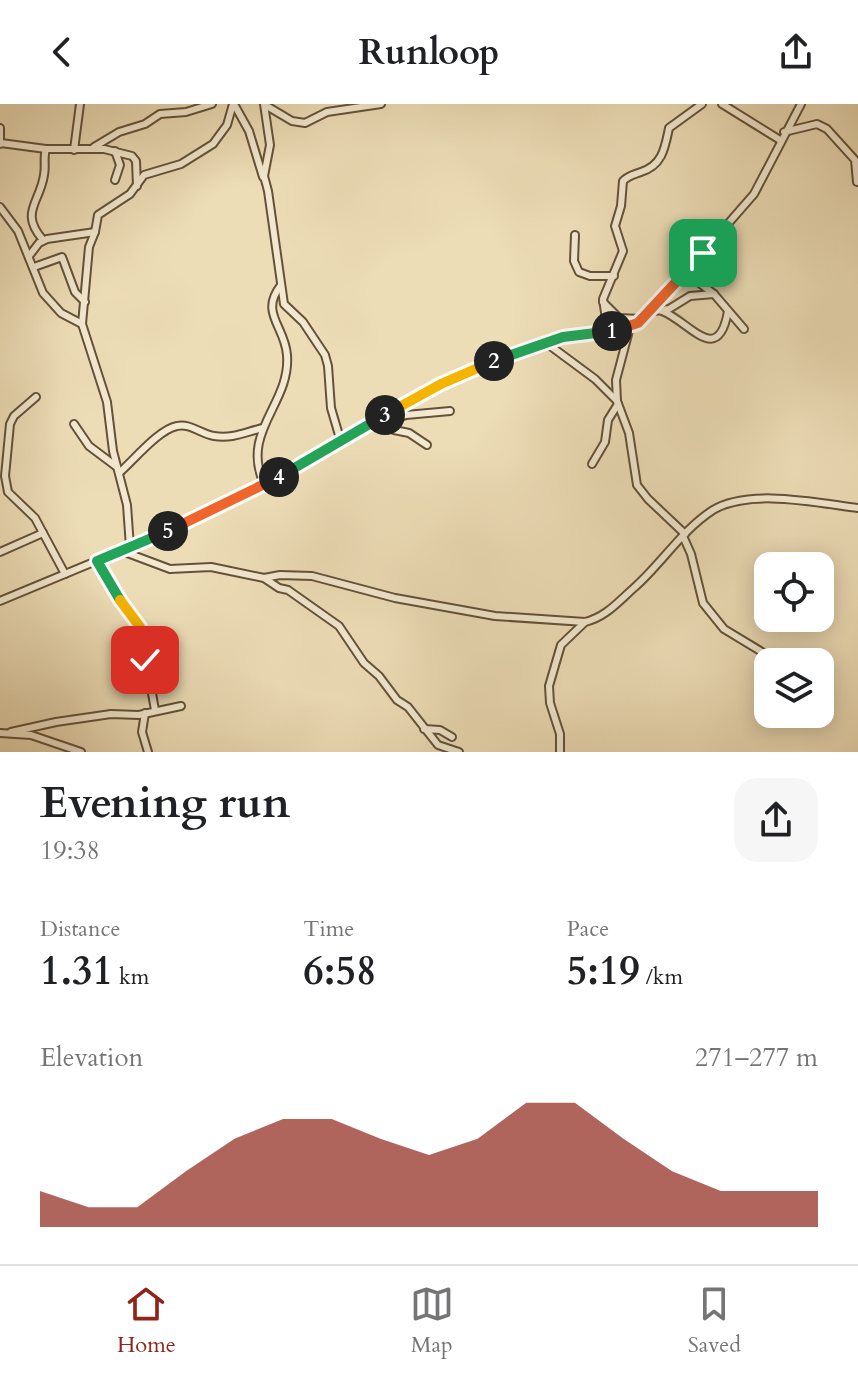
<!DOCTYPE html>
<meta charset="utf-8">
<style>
:root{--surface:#fff;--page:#f6f6f6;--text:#202124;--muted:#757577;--line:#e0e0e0;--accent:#8f2418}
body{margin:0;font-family:Cardo,serif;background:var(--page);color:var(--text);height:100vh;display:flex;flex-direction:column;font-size:30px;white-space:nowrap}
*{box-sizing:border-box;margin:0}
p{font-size:26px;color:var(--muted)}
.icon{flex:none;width:44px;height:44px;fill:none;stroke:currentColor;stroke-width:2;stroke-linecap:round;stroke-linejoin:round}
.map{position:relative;height:648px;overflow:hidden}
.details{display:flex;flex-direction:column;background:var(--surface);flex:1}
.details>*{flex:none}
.buttons{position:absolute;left:754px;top:448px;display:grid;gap:16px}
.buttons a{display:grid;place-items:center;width:80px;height:80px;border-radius:16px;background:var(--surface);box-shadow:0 4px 20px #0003;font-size:40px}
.pin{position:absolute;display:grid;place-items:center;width:68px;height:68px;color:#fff;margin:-34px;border-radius:16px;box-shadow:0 4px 12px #0006}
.km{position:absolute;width:40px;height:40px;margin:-20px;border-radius:50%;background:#222;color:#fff;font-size:22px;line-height:40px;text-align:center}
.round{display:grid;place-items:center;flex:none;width:84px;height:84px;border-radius:24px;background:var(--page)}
.head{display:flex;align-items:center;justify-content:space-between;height:136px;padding:0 40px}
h1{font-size:44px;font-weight:800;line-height:60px}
.stats{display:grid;grid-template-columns:repeat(3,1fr);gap:12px;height:136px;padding:8px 40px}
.stats div{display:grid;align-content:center}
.stats b{font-size:40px;font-weight:800}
.stats small{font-size:22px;font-weight:400}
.stats p{font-size:22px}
.chart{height:224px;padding:16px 40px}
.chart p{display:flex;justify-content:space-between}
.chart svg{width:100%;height:144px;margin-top:8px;fill:var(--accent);opacity:.7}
header{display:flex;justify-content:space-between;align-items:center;height:104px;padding:0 40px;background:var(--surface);font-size:36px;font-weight:800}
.dock{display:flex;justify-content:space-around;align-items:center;height:112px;border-top:2px solid var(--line);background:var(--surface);font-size:22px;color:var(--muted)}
.dock a{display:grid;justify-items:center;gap:4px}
.dock .current{color:var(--accent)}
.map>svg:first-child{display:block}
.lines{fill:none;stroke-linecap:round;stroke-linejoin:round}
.minor-casing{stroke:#635239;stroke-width:10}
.minor{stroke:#f3e9d0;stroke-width:6}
.split-1-casing{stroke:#fff;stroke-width:16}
.split-2-casing{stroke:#fff;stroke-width:16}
.split-3-casing{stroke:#fff;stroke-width:16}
.split-4-casing{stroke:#fff;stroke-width:16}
.split-5-casing{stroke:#fff;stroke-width:16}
.split-6-casing{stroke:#fff;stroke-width:16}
.split-7-casing{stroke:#fff;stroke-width:16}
.split-1{stroke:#f0652b;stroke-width:10}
.split-2{stroke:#22a559;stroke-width:10}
.split-3{stroke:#f5b400;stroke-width:10}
.split-4{stroke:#22a559;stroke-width:10}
.split-5{stroke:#f0652b;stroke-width:10}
.split-6{stroke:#22a559;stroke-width:10}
.split-7{stroke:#f5b400;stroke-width:10}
</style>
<header><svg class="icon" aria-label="back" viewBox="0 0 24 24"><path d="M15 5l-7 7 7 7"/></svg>Runloop<svg class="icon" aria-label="share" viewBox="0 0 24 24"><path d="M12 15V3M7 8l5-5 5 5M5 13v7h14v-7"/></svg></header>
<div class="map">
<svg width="858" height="648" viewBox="0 0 858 648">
<rect width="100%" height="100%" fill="#edddb7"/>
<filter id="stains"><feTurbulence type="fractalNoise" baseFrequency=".0025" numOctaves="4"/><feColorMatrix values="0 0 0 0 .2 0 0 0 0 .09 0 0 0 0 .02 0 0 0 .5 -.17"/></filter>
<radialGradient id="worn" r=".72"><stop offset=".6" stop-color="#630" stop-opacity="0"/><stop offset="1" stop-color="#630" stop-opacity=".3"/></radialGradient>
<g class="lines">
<!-- minor casing -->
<g class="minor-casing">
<g id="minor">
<path d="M234,0L249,27L263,73"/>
<path d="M264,0L270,41L264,72L268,87L284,200L303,218L325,251L328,262L331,304L341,338"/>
<path d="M722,0L780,36"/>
<path d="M265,1L292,17L305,19L327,8L381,0"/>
<path d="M0,24V40"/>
<path d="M784,28L817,20L827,25L855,56L857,78"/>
<path d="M1,39L46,45H104L132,52L136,57L137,82"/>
<path d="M94,43L119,28L145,20L160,10L186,8L212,0"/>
<path d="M74,46L80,0"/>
<path d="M115,47L120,61L115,76"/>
<path d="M0,103L18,127L43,189L61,209L82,220"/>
<path d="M575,131L574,157L579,168L590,172H614"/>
<path d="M43,136C19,108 40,99 44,71C46,61 43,54 46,45"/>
<path d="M29,152L39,139L47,135L95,128"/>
<path d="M34,163L62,153L75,188L85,198"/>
<path d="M685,168L714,190L744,225"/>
<path d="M603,198L619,214L641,215"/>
<path d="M662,207C689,217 718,264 728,207"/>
<path d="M647,208L669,205L690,192L714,190"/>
<path d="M602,229L606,215L603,195L623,147L615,122L621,102L623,77C629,71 633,71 641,68C663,61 665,43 669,24L702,0"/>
<path d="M545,238L595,275L617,297L629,329L637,381L648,395L685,430"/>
<path d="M36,293L14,312L10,320L5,372L8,388L35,414L65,470"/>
<path d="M617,297L616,276L630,223"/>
<path d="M379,314L389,317L406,311L450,307"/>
<path d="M389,317L394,326L409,329L427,341"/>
<path d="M74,320L89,342L117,363"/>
<path d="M592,360L605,338L608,316L618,300"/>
<path d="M119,369C133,357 159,325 177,322C190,319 201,330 214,332C233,335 245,328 263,324"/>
<path d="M264,380C240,327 291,300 287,251C285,222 259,209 281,181"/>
<path d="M683,432L691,450L703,499L724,525L767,551"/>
<path d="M130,443L127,401L113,347L107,298L82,220L89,143L95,128L98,111L130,90L144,71L181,60L213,40L227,21L233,0"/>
<path d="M122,447L170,465L211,463L264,474L279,484L288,486L339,522L364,559L379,572L397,596L408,603L438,641L459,648"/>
<path d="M0,448L43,429"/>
<path d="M97,457L116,491L140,523L155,606"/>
<path d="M264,474L280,471L312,472L395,494L495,512L585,518C606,513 619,497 635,483C662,459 682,426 713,406C749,384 818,399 858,404"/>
<path d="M0,497L183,421L296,364L423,289L502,253L563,233L602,229L635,221L692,161L754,90L801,0"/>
<path d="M145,609L142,628L148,648"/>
<path d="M424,625L440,626L452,633"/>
<path d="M11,628L56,618L111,610L139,611L181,602"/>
<path d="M0,629L31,631L81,648"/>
<path d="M560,648V630L550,599L549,582L561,541L585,518"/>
</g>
</g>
<!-- minor -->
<use href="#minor" class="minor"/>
</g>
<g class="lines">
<!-- split-1 casing -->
<g class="split-1-casing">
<path id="split-1" d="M612,227L638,219L703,149"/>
</g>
<!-- split-2 casing -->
<g class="split-2-casing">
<path id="split-2" d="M494,257L563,233L612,227"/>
</g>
<!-- split-3 casing -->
<g class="split-3-casing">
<path id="split-3" d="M385,311L441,280L494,257"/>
</g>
<!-- split-4 casing -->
<g class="split-4-casing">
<path id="split-4" d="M279,373L385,311"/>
</g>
<!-- split-5 casing -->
<g class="split-5-casing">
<path id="split-5" d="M168,427L279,373"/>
</g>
<!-- split-6 casing -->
<g class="split-6-casing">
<path id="split-6" d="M120,496L97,457L168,427"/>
</g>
<!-- split-7 casing -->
<g class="split-7-casing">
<path id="split-7" d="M120,496L140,523L145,556"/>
</g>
<!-- split-1 -->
<use href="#split-1" class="split-1"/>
<!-- split-2 -->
<use href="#split-2" class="split-2"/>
<!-- split-3 -->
<use href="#split-3" class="split-3"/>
<!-- split-4 -->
<use href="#split-4" class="split-4"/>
<!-- split-5 -->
<use href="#split-5" class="split-5"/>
<!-- split-6 -->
<use href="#split-6" class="split-6"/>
<!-- split-7 -->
<use href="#split-7" class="split-7"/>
</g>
<rect width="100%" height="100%" filter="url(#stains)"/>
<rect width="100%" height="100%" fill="url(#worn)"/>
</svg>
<div class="buttons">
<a><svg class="icon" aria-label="locate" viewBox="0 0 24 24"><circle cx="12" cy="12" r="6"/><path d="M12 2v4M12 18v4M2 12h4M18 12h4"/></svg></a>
<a><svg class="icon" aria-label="layers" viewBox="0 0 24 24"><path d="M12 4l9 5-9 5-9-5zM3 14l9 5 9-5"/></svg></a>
</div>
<div class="pin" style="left:703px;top:149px;background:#1e9e55"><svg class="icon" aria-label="arrive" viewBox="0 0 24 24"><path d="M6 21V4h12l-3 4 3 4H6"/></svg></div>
<div class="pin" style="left:145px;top:556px;background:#d93025"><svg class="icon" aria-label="check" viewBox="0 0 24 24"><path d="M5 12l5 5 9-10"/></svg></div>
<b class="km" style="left:612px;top:227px">1</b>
<b class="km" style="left:494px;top:257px">2</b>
<b class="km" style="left:385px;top:311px">3</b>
<b class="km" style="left:279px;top:373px">4</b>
<b class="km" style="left:168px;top:427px">5</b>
</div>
<section class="details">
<div class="head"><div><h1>Evening run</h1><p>19:38</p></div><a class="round"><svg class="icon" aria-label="share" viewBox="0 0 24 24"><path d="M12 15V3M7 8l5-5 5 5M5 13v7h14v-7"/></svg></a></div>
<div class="stats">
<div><p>Distance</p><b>1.31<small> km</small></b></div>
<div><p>Time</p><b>6:58</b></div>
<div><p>Pace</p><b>5:19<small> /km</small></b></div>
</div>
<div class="chart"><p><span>Elevation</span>271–277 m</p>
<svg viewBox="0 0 160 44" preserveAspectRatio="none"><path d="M0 44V33L10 38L20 38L30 27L40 17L50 11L60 11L70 17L80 22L90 17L100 6L110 6L120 17L130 27L140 33L150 33L160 33V44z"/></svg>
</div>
</section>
<nav class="dock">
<a class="current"><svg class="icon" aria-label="home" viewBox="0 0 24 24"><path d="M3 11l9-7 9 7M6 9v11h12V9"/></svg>Home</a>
<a><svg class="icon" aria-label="map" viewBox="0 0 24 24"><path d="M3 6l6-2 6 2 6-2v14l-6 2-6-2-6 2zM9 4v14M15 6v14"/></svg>Map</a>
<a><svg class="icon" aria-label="saved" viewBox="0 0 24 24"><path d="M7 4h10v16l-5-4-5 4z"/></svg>Saved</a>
</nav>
